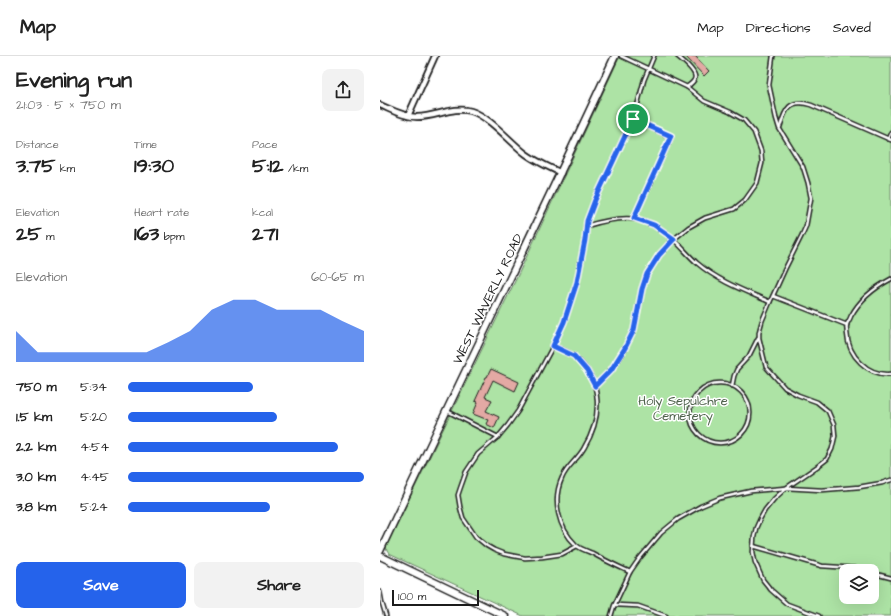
<!DOCTYPE html>
<meta charset="utf-8">
<style>
:root{--surface:#fff;--page:#f2f2f2;--text:#222;--muted:#767676;--line:#e0e0e0;--accent:#2563eb}
body{margin:0;font-family:"Architects Daughter",sans-serif;background:var(--page);color:var(--text);height:100vh;display:flex;flex-direction:column;font-size:15px;white-space:nowrap}
*{box-sizing:border-box;margin:0}
p{font-size:13px;color:var(--muted)}
.icon{flex:none;width:22px;height:22px;fill:none;stroke:currentColor;stroke-width:2;stroke-linecap:round;stroke-linejoin:round}
.map{position:relative;flex:1;overflow:hidden}
.panel{display:flex;flex-direction:column;background:var(--surface);width:380px}
.panel>*{flex:none}
.buttons{position:absolute;left:459px;top:508px;display:grid;gap:8px}
.buttons a{display:grid;place-items:center;width:40px;height:40px;border-radius:8px;background:var(--surface);box-shadow:0 4px 16px #0002;font-size:20px}
.scale{position:absolute;left:12px;bottom:10px;width:87px;box-sizing:border-box;padding-left:4px;border:2px solid #1c1c1c;border-top:0;font-size:11px;line-height:14px;white-space:nowrap;color:#1c1c1c;-webkit-text-stroke:3px #fff;paint-order:stroke}
.pin{position:absolute;display:grid;place-items:center;width:34px;height:34px;color:#fff;margin:-17px;border:2px solid #fff;border-radius:50%;box-shadow:0 1px 4px #0007}
.round{display:grid;place-items:center;flex:none;width:42px;height:42px;border-radius:8px;background:var(--page)}
.overview{display:flex;align-items:center;justify-content:space-between;height:68px;padding:0 16px}
h1{font-size:22px;font-weight:800;line-height:30px}
.metrics{display:grid;grid-template-columns:repeat(3,1fr);gap:6px;height:68px;padding:4px 16px}
.metrics div{display:grid;align-content:center}
.metrics b{font-size:20px;font-weight:800}
.metrics small{font-size:11px;font-weight:400}
.metrics p{font-size:11px}
.chart{height:112px;padding:8px 16px}
.chart p{display:flex;justify-content:space-between}
.chart svg{width:100%;height:72px;margin-top:4px;fill:var(--accent);opacity:.7}
.button{display:flex;gap:8px;margin-top:auto;padding:8px 16px}
.button a{flex:1;height:46px;border-radius:8px;background:var(--accent);color:#fff;font-size:16px;font-weight:800;line-height:46px;text-align:center}
.button a+a{background:var(--page);color:var(--text)}
ul{padding:0 16px;list-style:none;font-size:13px}
li{display:grid;grid-template-columns:64px 48px 1fr;align-items:center;height:30px}
li i{height:10px;border-radius:5px;background:var(--accent)}
header{display:flex;align-items:center;gap:24px;box-sizing:border-box;height:56px;padding:0 20px;background:var(--surface);border-bottom:1px solid var(--line)}
header strong{font-size:19px}
nav{display:flex;gap:22px;margin-inline-start:auto;font-size:14px}
main{display:flex;flex:1;min-height:0}
.map>svg:first-child{display:block}
.green{fill:#ade3a5;stroke:#648060;fill-rule:evenodd}
.building{fill:#e3a9a4;stroke:#1c1c1c}
.lines{fill:none;stroke-linecap:round;stroke-linejoin:round}
.lane-casing{stroke:#1c1c1c;stroke-width:5.5}
.street-casing{stroke:#1c1c1c;stroke-width:8}
.secondary-casing{stroke:#1c1c1c;stroke-width:9}
.lane{stroke:#fff;stroke-width:2.5}
.street{stroke:#fff;stroke-width:4.5}
.secondary{stroke:#fff;stroke-width:6}
.route-casing{stroke:#fff;stroke-width:8}
.route{stroke:#2563eb;stroke-width:5}
.labels{text-anchor:middle;dominant-baseline:central;stroke-width:3;stroke-linejoin:round;paint-order:stroke}
.street-label{font-size:13px;fill:#1c1c1c;stroke:#fff}
.park-label{font-size:13px;fill:#4f624c;stroke:#fff}
</style>
<header>
<strong>Map</strong>
<nav><a>Map</a><a>Directions</a><a>Saved</a></nav>
</header>
<main>
<section class="panel">
<div class="overview"><div><h1>Evening run</h1><p>21:03 · 5 × 750 m</p></div><a class="round"><svg class="icon" aria-label="share" viewBox="0 0 24 24"><path d="M12 15V3M7 8l5-5 5 5M5 13v7h14v-7"/></svg></a></div>
<div class="metrics">
<div><p>Distance</p><b>3.75<small> km</small></b></div>
<div><p>Time</p><b>19:30</b></div>
<div><p>Pace</p><b>5:12<small> /km</small></b></div>
</div>
<div class="metrics">
<div><p>Elevation</p><b>25<small> m</small></b></div>
<div><p>Heart rate</p><b>163<small> bpm</small></b></div>
<div><p>kcal</p><b>271</b></div>
</div>
<div class="chart"><p><span>Elevation</span>60–65 m</p>
<svg viewBox="0 0 160 44" preserveAspectRatio="none"><path d="M0 44V25L10 38L20 38L30 38L40 38L50 38L60 38L70 32L80 25L90 12L100 6L110 6L120 12L130 12L140 12L150 19L160 25V44z"/></svg>
</div>
<ul>
<li><b>750 m</b>5:34<i style="width:53%"></i></li>
<li><b>1.5 km</b>5:20<i style="width:63%"></i></li>
<li><b>2.2 km</b>4:54<i style="width:89%"></i></li>
<li><b>3.0 km</b>4:45<i style="width:100%"></i></li>
<li><b>3.8 km</b>5:24<i style="width:60%"></i></li>
</ul>
<div class="button"><a>Save</a><a>Share</a></div>
</section>
<div class="map">
<svg width="511" height="560" viewBox="0 0 511 560">
<rect width="100%" height="100%" fill="#fff"/>
<filter id="ink" filterUnits="userSpaceOnUse"><feTurbulence type="fractalNoise" baseFrequency=".025" numOctaves="2"/><feDisplacementMap in="SourceGraphic" scale="8" xChannelSelector="R" yChannelSelector="G"/><feConvolveMatrix kernelMatrix="1 2 1 2 8 2 1 2 1" color-interpolation-filters="sRGB"/></filter>
<g filter="url(#ink)">
<!-- green -->
<path class="green" d="M240,0H511V560H143L9,498L7,495L6,491L139,217ZM466,515H492V541H466Z"/>
<!-- building -->
<g class="building">
<path d="M305,0H315L329,15L324,20Z"/>
<path d="M111,313L139,326L135,335L113,324L105,341L112,344L106,355L119,361L114,372L106,368L108,364L93,358L98,346L95,345L106,321H107Z"/>
</g>
<g class="lines">
<!-- lane casing -->
<g class="lane-casing">
<g id="lane">
<path d="M297,0C302,4 315,15 315,21C315,26 310,28 307,31"/>
<path d="M393,0L389,29L396,62L399,72L423,111L428,127L431,142L426,170L422,179L405,213L390,246L382,265L379,276V282L386,311L405,332L418,339L437,346L448,355L454,369L455,380L452,393L447,403L438,410L406,432L394,443L385,454L380,463L376,472L374,481L373,496L375,506L383,524L391,534L407,548L439,560"/>
<path d="M253,63L291,81L254,162"/>
<path d="M400,71C405,53 410,42 431,49L511,84"/>
<path d="M508,83L511,76"/>
<path d="M206,170C242,159 265,157 294,184C302,191 309,200 317,207C338,225 365,235 390,246"/>
<path d="M511,223C494,232 480,243 471,260C470,263 468,266 467,268C466,271 467,275 467,277C468,300 488,320 511,318"/>
<path d="M393,240L467,269"/>
<path d="M173,290C180,293 189,296 195,301C224,326 222,362 204,392C198,403 187,410 182,422C172,444 178,472 196,489C200,493 207,495 212,497C224,504 237,510 250,516"/>
<circle cx="340" cy="357" r="30"/>
<path d="M215,330L231,314L245,292L254,274L262,233L267,218L279,199L294,183L309,171L325,162L354,153L365,144L377,127L382,107L381,95L374,76L364,64L350,56L324,45L307,31L241,0"/>
<path d="M352,330L354,320L357,313L369,300L378,282"/>
<path d="M67,355L118,381"/>
<path d="M197,490L182,498L162,501L145,502L134,500L124,498L114,494L107,490L96,481L83,462L80,451L78,439L80,433L86,416L98,398L118,381L128,369L138,355L173,290L184,266L197,226L205,184L207,165L215,144L255,58L264,24L274,0"/>
<path d="M373,490L442,510L474,512L484,515"/>
<path d="M492,517L511,522"/>
<path d="M0,536L2,547L6,560"/>
<path d="M235,549L258,550L286,560"/>
<path d="M231,560L234,550L250,516L259,503L281,477L298,463L321,450L340,442L371,435L406,432L442,434L479,431L502,427L511,424"/>
</g>
</g>
<!-- street casing -->
<g class="street-casing">
<g id="street">
<path d="M0,49C12,54 24,61 37,61C56,61 73,50 91,55C110,61 130,86 146,98C157,106 169,111 181,117"/>
<path d="M28,60L55,0"/>
</g>
</g>
<!-- secondary casing -->
<g class="secondary-casing">
<g id="secondary">
<path d="M0,495C78,329 158,166 235,0"/>
<path d="M0,500L125,560"/>
</g>
</g>
<!-- lane -->
<use href="#lane" class="lane"/>
<!-- street -->
<use href="#street" class="street"/>
<!-- secondary -->
<use href="#secondary" class="secondary"/>
</g>
</g>
<g class="lines" filter="url(#ink)">
<!-- route casing -->
<g class="route-casing">
<path id="route" d="M253,63L291,80L254,162L274,169L294,183L279,199L267,218L262,233L254,274L245,292L231,314L215,330L207,315L194,300L173,290L184,266L197,226L205,184L207,165L215,144Z"/>
</g>
<!-- route -->
<use href="#route" class="route"/>
</g>
<g class="labels">
<!-- street labels -->
<g class="street-label">
<text transform="translate(108 243) rotate(-64)">WEST WAVERLY ROAD</text>
</g>
<!-- park labels -->
<g class="park-label">
<text x="303" y="345">Holy Sepulchre<tspan x="303" dy="15">Cemetery</tspan></text>
</g>
</g>
</svg>
<div class="buttons">
<a><svg class="icon" aria-label="layers" viewBox="0 0 24 24"><path d="M12 4l9 5-9 5-9-5zM3 14l9 5 9-5"/></svg></a>
</div>
<div class="scale">100 m</div>
<div class="pin" style="left:253px;top:63px;background:#1e9e55"><svg class="icon" aria-label="arrive" viewBox="0 0 24 24"><path d="M6 21V4h12l-3 4 3 4H6"/></svg></div>
</div>
</main>
